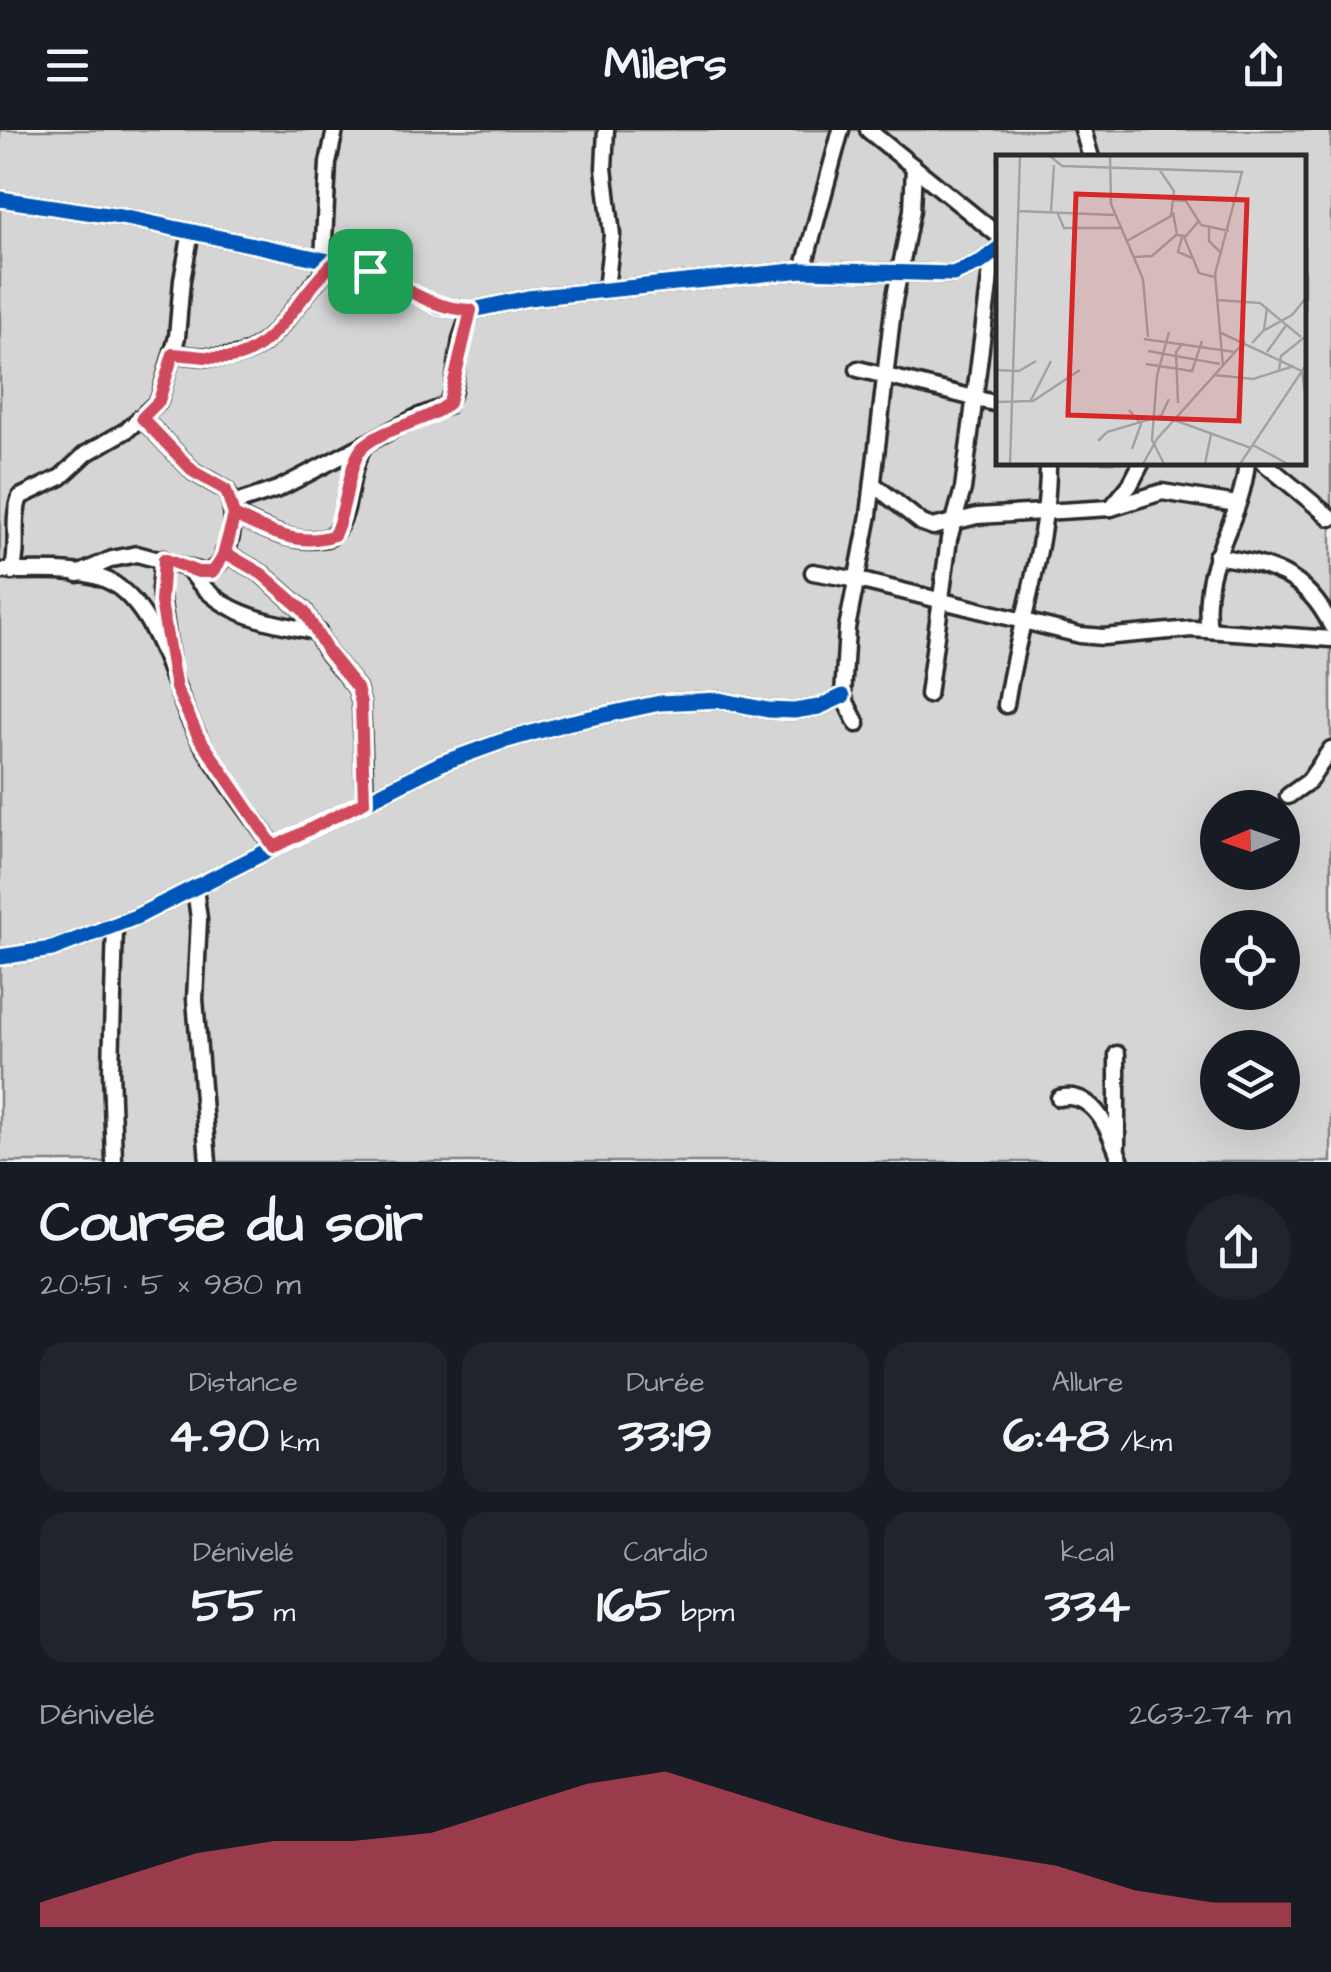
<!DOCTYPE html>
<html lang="fr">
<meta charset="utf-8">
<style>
:root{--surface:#171b24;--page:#20242c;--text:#f1f3f6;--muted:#9ea1a6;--accent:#d1495b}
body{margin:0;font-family:"Architects Daughter",sans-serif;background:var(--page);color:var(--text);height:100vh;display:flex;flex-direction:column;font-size:38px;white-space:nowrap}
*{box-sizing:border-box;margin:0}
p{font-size:32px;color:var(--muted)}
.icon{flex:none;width:55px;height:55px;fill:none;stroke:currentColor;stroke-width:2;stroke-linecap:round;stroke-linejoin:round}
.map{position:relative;height:1032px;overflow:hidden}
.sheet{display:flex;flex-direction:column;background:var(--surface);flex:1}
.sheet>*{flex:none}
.needle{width:65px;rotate:268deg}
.tools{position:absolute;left:1200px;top:660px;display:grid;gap:20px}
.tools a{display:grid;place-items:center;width:100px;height:100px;border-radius:50%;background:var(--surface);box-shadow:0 10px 40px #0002;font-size:50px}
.pin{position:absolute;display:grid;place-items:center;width:85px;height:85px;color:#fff;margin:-42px;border-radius:20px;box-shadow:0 5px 15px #0006}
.round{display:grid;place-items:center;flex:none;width:105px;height:105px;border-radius:52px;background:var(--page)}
.overview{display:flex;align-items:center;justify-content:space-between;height:170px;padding:0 40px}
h1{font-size:55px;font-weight:700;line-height:75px}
.figures{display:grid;grid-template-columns:repeat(3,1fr);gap:15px;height:170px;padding:10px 40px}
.figures div{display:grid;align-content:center;border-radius:25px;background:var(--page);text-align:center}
.figures b{font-size:50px;font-weight:700}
.figures small{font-size:28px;font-weight:400}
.figures p{font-size:28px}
.chart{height:280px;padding:20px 40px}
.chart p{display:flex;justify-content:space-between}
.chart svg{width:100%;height:180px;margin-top:10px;fill:var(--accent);opacity:.7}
header{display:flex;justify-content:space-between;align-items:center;height:130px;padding:0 40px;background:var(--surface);font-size:45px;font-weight:700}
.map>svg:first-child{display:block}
.green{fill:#d5d5d5;stroke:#808080;stroke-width:2.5;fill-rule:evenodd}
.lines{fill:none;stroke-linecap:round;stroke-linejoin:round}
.street-casing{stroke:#2b2b2b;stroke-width:21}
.street{stroke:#fff;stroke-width:14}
.cycleway-casing{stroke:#fff;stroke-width:21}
.cycleway{stroke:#0057b8;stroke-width:15}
.route-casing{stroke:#fff;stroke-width:20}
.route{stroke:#d1495b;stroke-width:12}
.inset-road{fill:none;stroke:#a2a2a2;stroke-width:2.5}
.view{fill:#d62828;fill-opacity:0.15;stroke:#d62828;stroke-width:5}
.inset-edge{fill:none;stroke:#2b2b2b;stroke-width:5}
</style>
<header><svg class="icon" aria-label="menu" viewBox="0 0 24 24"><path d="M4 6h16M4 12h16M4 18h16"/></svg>Milers<svg class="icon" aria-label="share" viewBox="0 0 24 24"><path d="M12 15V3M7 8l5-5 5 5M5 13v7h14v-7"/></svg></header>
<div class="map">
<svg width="1331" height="1032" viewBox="0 0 1331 1032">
<rect width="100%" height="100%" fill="#f2f2f2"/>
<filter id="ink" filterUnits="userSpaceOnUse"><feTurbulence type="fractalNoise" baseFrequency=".01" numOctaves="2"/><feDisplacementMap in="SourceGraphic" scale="20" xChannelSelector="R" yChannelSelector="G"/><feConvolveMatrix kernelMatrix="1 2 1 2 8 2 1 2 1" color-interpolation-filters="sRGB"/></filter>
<g filter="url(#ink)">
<!-- green -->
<path class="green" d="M0,0H1331V1032H0ZM998,28H1304V332H998ZM1218,678H1282V742H1218ZM1218,798H1282V862H1218ZM1218,918H1282V982H1218Z"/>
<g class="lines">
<!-- street casing -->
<g class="street-casing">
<g id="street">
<path d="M868,0L998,105"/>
<path d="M1083,0L1091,28"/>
<path d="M0,69L127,88L343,134L370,141L439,177L473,180L528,168L803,140L953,144L981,132L998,119"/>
<path d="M323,130L328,33L335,0"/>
<path d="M803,140L841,0"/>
<path d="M606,160L612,105L604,38L606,0"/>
<path d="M173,224C191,225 211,229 230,227C275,224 302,158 335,132"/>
<path d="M858,239L998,274"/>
<path d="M1263,332L1331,388"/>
<path d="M873,354L922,393L933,397L977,386L1111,378L1162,362L1237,374"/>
<path d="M233,374L278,359L417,287L446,276L453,261L461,209L471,180"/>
<path d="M1111,378L1130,355L1142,332"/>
<path d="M235,385C264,399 297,417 330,407C354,387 346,342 364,316"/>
<path d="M224,422L262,444L304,481L328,523L357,558L361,573L365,672"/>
<path d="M1216,426C1270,435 1305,443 1331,495"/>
<path d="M163,429L160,459L170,527"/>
<path d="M189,439C218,485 267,492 318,502"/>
<path d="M0,441C32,442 86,436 114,454C163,487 171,560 199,608C221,646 249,681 274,717"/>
<path d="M12,442C20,417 11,390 20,367L61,347L87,323L127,300L159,271L177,207L182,150L191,102"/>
<path d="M813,442L858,450L1080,505L1103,507L1192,499L1331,509"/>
<path d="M78,444L112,429L137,424L206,443C233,432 239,383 226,360L194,342L142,288"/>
<path d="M1209,500C1199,430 1241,397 1247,332"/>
<path d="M928,565L949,409L963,359L993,124"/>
<path d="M1006,575C1018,494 1049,415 1048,332"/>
<path d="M857,594L843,566L847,498L869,385L894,171L912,80L914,37"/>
<path d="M1288,666L1309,651L1331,619"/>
<path d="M195,758L199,789L195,869L208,1032"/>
<path d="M0,827L52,819L136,787L442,633L500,612L567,593L660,573L719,570L768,580L794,581L819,577L843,566"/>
<path d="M1117,924V1016"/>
<path d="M1059,968C1095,959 1111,1004 1121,1032"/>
<path d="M114,1032L111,939L115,796"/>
</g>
</g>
<!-- street -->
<use href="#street" class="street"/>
<!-- cycleway casing -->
<g class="cycleway-casing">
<g id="cycleway">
<path d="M0,69L127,88L343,134L370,141L439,177L473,180L528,168L803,140L953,144L981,132L998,119"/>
<path d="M0,827L52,819L136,787L442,633L500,612L567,593L660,573L719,570L768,580L794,581L819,577L843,566"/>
</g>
</g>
<!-- cycleway -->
<use href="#cycleway" class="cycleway"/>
</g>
</g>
<g class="lines" filter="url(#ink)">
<!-- route casing -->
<g class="route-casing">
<path id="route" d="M370,141L335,132C303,158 274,224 230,228C212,229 191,225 173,224L159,271L142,288L194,342L226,360L234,385L224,422L262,444L304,481L328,522L357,558L361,573L364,672L274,717L198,606L176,558L161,472L164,429L198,442H212C227,427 230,405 234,385C265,400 300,418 334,405C347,382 348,330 364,316C387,296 428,292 449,273L471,180C431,179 405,157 370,141"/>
</g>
<!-- route -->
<use href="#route" class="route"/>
</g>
<!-- overview -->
<g transform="translate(996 25)">
<rect width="310" height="310" fill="#f2f2f2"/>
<path d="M0,1H310V309H0Z" fill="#d5d5d5"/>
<path class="inset-road" d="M54,1L66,11L246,17L219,119L227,211M114,1L115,49L147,124L152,182M178,45L190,46L205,70L233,76M22,56L118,60M55,56L58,10M61,57L68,73H124M177,57L181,80L190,81L202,67M213,73V86L226,99M186,82L182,97L196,103M188,82L203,118L218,122M131,86L175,61L178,36L163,14M138,102L156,101L180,80M221,145L264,148L305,182M267,176L296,160L310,143M223,177L306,216L310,247M148,184L239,197M256,188L268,175L271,153M152,196L224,209M271,197L291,169M150,209L196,216L206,186M0,215L23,216L40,206M283,215L285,201L310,181M218,220L257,224L298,211M0,247L37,246L84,215M34,247L55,206M182,248L180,197L187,188M133,255L145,269L136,294M178,265L255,293M102,286L111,277L165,261L173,244M257,290L292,309M14,309L24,1M147,309L161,284L249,186M168,309L156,285L161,221L173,177M209,309L215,279M244,309L310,210"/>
<path class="view" d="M80,39L251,45L243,266L72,260Z"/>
<rect width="310" height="310" class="inset-edge"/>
</g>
</svg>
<div class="tools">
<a><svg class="needle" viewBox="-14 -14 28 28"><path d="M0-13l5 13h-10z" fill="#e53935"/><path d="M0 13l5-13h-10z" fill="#9ea1a6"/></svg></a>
<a><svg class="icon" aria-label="locate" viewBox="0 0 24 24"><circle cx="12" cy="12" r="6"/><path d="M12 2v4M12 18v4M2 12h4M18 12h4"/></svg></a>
<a><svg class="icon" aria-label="layers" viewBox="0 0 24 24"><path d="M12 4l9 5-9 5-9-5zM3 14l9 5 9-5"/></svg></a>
</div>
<div class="pin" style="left:370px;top:141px;background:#1e9e55"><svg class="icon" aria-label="arrive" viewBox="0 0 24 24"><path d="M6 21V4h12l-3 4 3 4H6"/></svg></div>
</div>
<section class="sheet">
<div class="overview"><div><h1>Course du soir</h1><p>20:51 · 5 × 980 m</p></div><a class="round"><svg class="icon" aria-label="share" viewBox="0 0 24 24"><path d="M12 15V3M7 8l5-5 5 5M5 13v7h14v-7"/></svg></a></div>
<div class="figures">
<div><p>Distance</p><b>4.90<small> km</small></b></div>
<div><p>Durée</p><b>33:19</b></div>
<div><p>Allure</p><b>6:48<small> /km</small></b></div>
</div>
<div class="figures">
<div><p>Dénivelé</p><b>55<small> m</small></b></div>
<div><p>Cardio</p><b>165<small> bpm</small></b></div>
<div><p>kcal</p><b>334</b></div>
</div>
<div class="chart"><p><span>Dénivelé</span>263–274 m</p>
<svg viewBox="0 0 160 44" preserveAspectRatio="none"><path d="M0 44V38L10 32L20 26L30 23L40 23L50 21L60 15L70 9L80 6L90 12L100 18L110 23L120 26L130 29L140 35L150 38L160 38V44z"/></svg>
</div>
</section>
